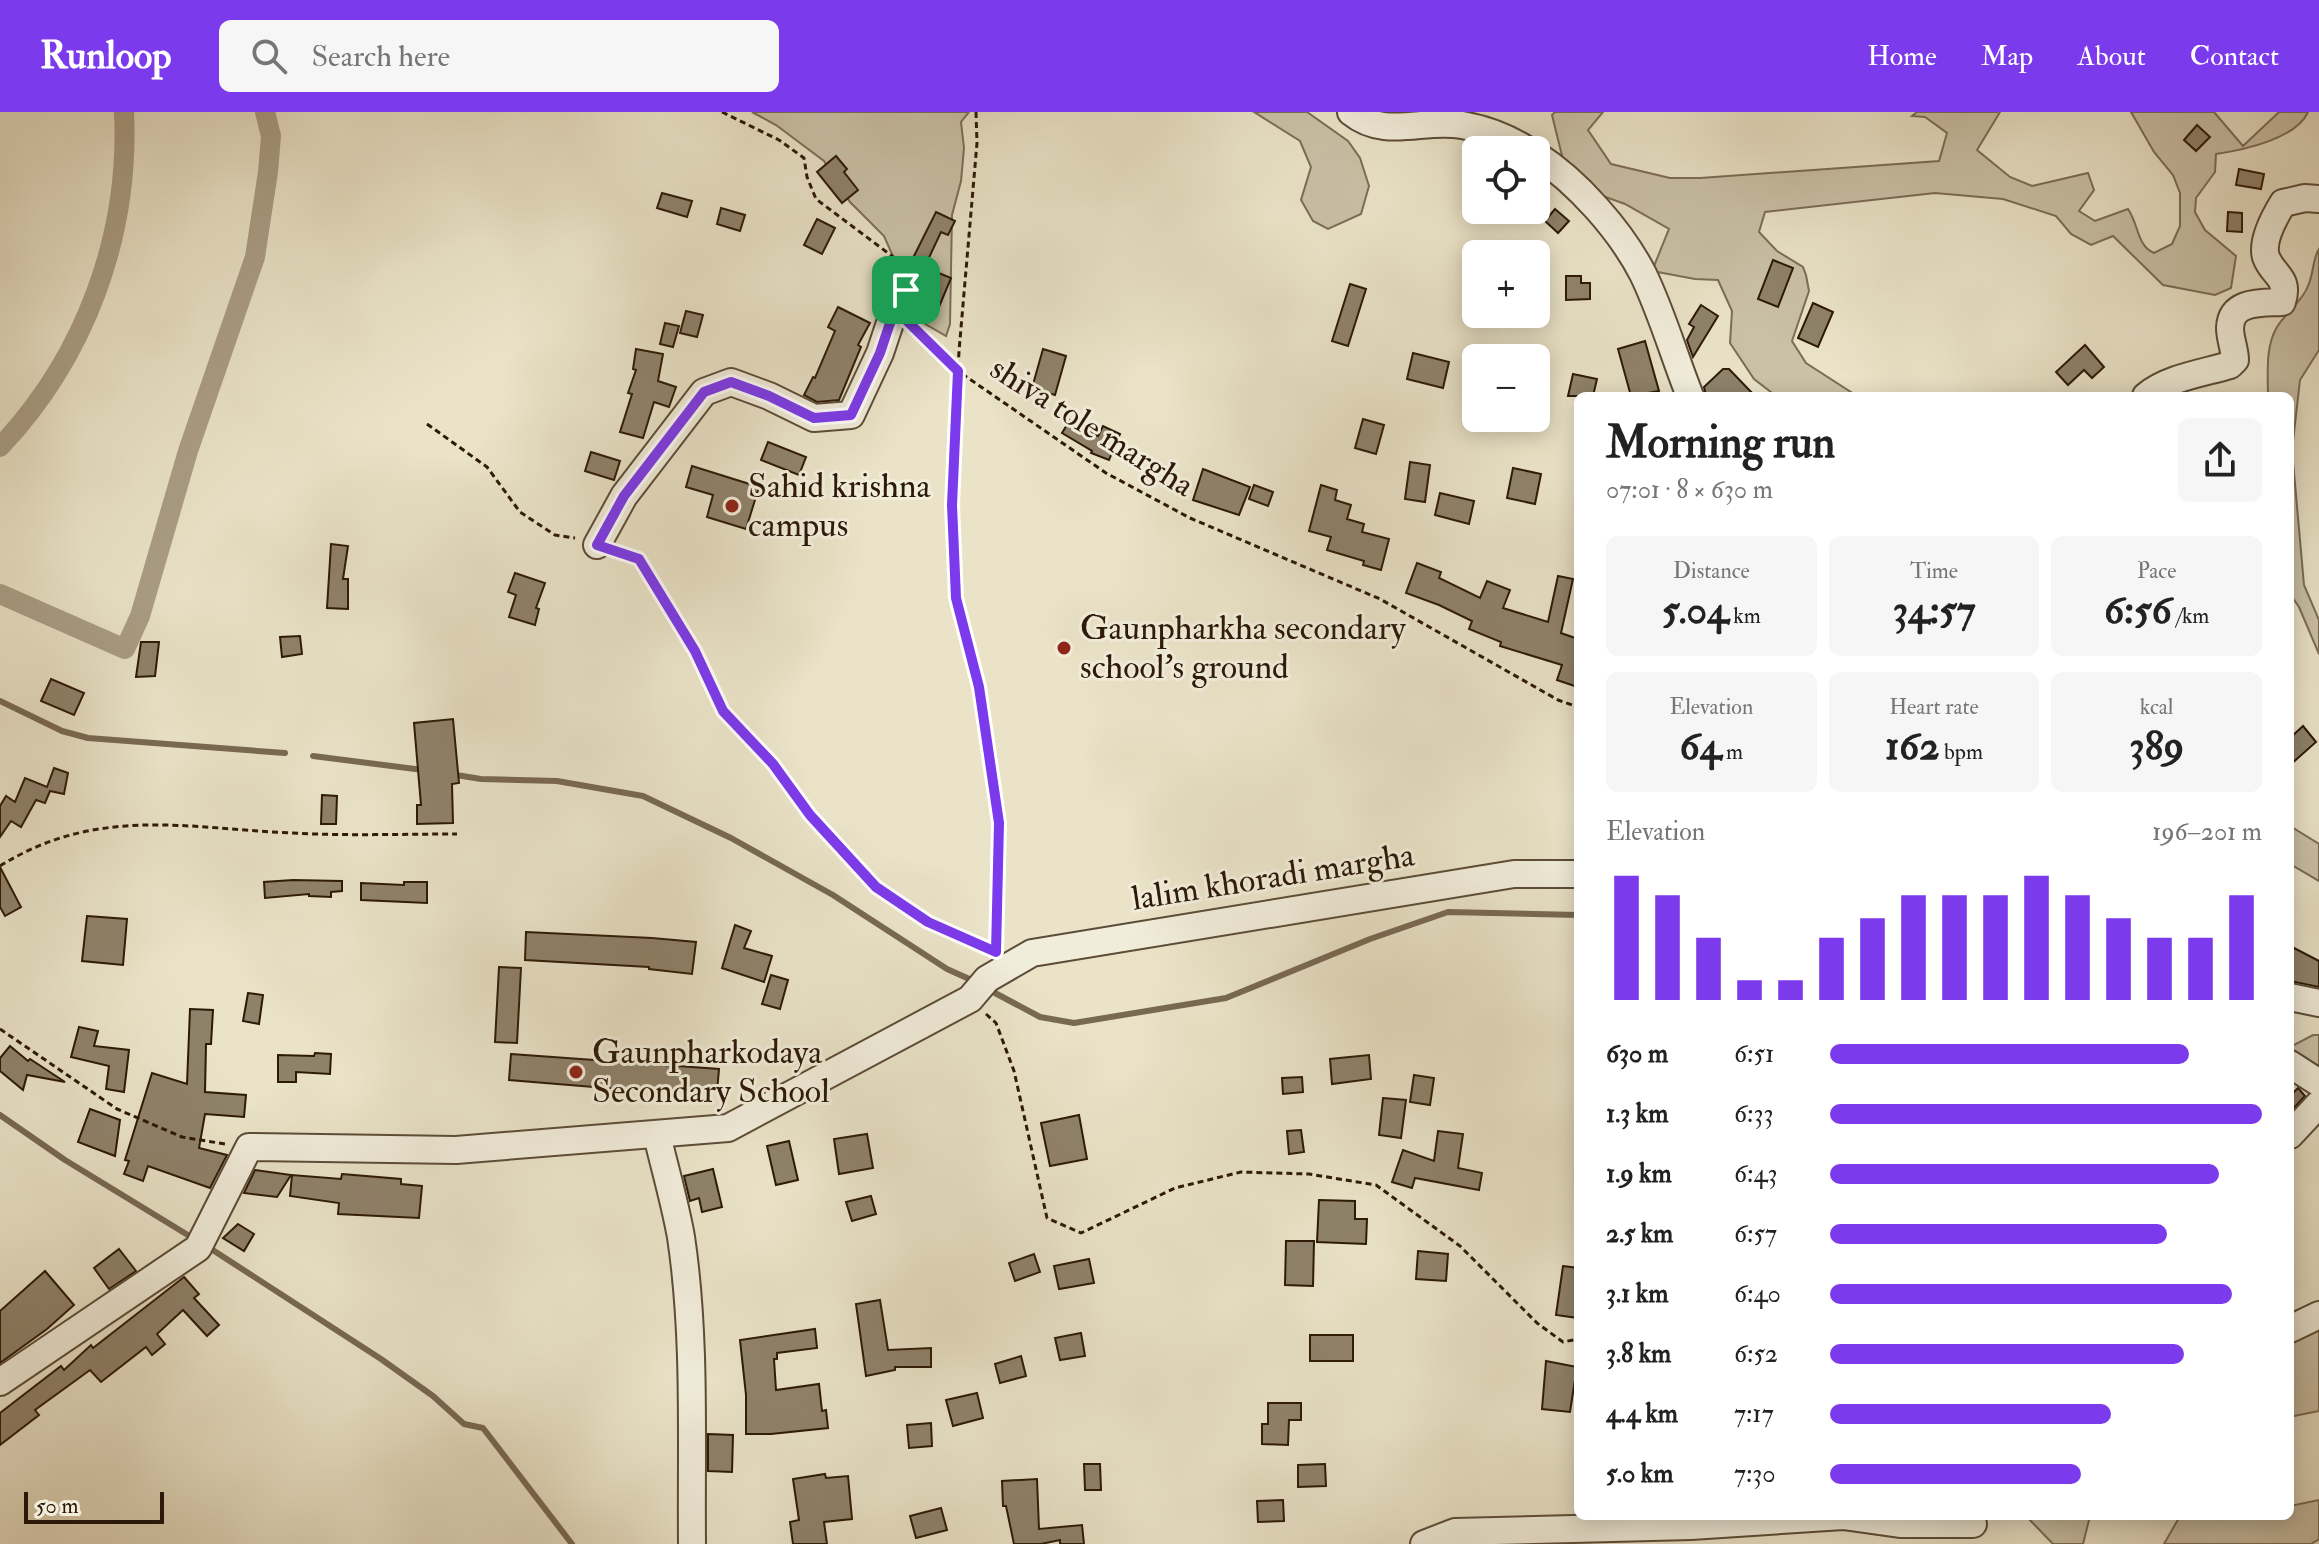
<!DOCTYPE html>
<meta charset="utf-8">
<style>
:root{--surface:#fff;--page:#f6f6f6;--text:#222;--muted:#767676;--accent:#7c3aed}
body{margin:0;font-family:"IM FELL Double Pica",serif;background:var(--page);color:var(--text);height:100vh;display:flex;flex-direction:column;font-size:30px;white-space:nowrap}
*{box-sizing:border-box;margin:0}
p{font-size:26px;color:var(--muted)}
.icon{flex:none;width:44px;height:44px;fill:none;stroke:currentColor;stroke-width:2;stroke-linecap:round;stroke-linejoin:round}
.map{position:relative;flex:1;overflow:hidden}
.details{position:absolute;left:1574px;top:280px;width:720px;height:1128px;display:flex;flex-direction:column;background:var(--surface);border-radius:12px;box-shadow:0 4px 20px #0003}
.details>*{flex:none}
.fabs{position:absolute;left:1462px;top:24px;display:grid;gap:16px}
.fabs a{display:grid;place-items:center;width:88px;height:88px;border-radius:12px;background:var(--surface);box-shadow:0 4px 20px #0003;font-size:40px}
.scale{position:absolute;left:24px;bottom:20px;width:140px;box-sizing:border-box;padding-left:8px;border:4px solid #2d1907;border-top:0;font-size:22px;line-height:28px;white-space:nowrap;color:#2d1907;-webkit-text-stroke:6px #f1eddb;paint-order:stroke}
.pin{position:absolute;display:grid;place-items:center;width:68px;height:68px;color:#fff;margin:-34px;border-radius:16px;box-shadow:0 4px 12px #0006}
.round{display:grid;place-items:center;flex:none;width:84px;height:84px;border-radius:12px;background:var(--page)}
.head{display:flex;align-items:center;justify-content:space-between;height:136px;padding:0 32px}
h1{font-size:44px;font-weight:800;line-height:60px}
.stats{display:grid;grid-template-columns:repeat(3,1fr);gap:12px;height:136px;padding:8px 32px}
.stats div{display:grid;align-content:center;border-radius:12px;background:var(--page);text-align:center}
.stats b{font-size:40px;font-weight:800}
.stats small{font-size:22px;font-weight:400}
.stats p{font-size:22px}
.chart{height:224px;padding:16px 32px}
.chart p{display:flex;justify-content:space-between}
.chart svg{width:100%;height:144px;margin-top:8px;stroke:var(--accent);stroke-width:6}
ul{padding:0 32px;list-style:none;font-size:26px}
li{display:grid;grid-template-columns:128px 96px 1fr;align-items:center;height:60px}
li i{height:20px;border-radius:10px;background:var(--accent)}
header{display:flex;align-items:center;gap:48px;box-sizing:border-box;height:112px;padding:0 40px;background:var(--accent);color:#fff}
header strong{font-size:38px}
nav{display:flex;gap:44px;margin-inline-start:auto;font-size:28px}
.search{width:560px;height:72px;background:var(--page);display:flex;align-items:center;gap:20px;box-sizing:border-box;padding:0 28px;border-radius:12px;color:var(--muted);font-size:30px}
.map>svg:first-child{display:block}
.green{fill:#cac1a7;stroke:#7c6d57;stroke-width:2}
.lines{fill:none;stroke-linecap:round;stroke-linejoin:round}
.stream{stroke:#786953;stroke-width:6}
.canal{stroke:#aa9e86;stroke-width:20}
.building{fill:#8f826b;stroke:#2d1907;stroke-width:2}
.minor-casing{stroke:#5c4c37;stroke-width:30}
.path{stroke:#2d1907;stroke-width:3;stroke-dasharray:6 4;stroke-linecap:butt}
.minor{stroke:#f1eddb;stroke-width:26}
.route-casing{stroke:#fff;stroke-width:16}
.route{stroke:#7c3aed;stroke-width:10}
.poi-dot{fill:#8f2418;stroke:#f1eddb;stroke-width:3}
.labels{text-anchor:middle;dominant-baseline:central;stroke-width:6;stroke-linejoin:round;paint-order:stroke}
.street-label{font-size:34px;fill:#2d1907;stroke:#f1eddb}
.poi-label{font-size:34px;fill:#2d1907;stroke:#f1eddb;text-anchor:start}
</style>
<header>
<strong>Runloop</strong>
<div class="search"><svg class="icon" aria-label="search" viewBox="0 0 24 24"><circle cx="10" cy="10" r="6"/><path d="M15 15l6 6"/></svg>Search here</div>
<nav><a>Home</a><a>Map</a><a>About</a><a>Contact</a></nav>
</header>
<div class="map">
<svg width="2319" height="1432" viewBox="0 0 2319 1432">
<rect width="100%" height="100%" fill="#eae3c8"/>
<filter id="stains"><feTurbulence type="fractalNoise" baseFrequency=".0025" numOctaves="4"/><feColorMatrix values="0 0 0 0 .2 0 0 0 0 .09 0 0 0 0 .02 0 0 0 .5 -.17"/></filter>
<radialGradient id="worn" r=".72"><stop offset=".6" stop-color="#630" stop-opacity="0"/><stop offset="1" stop-color="#630" stop-opacity=".3"/></radialGradient>
<!-- green -->
<g class="green">
<path d="M752,0H969L961,10L964,36L961,69L952,103L950,212L946,224L922,210L884,124L850,90L824,49L776,13Z"/>
<path d="M1254,0H1307L1348,29L1360,46L1369,74L1361,102L1328,117L1313,109L1301,88L1311,55L1300,29Z"/>
<path d="M1555,0H1603L1588,18L1611,52L1670,66H1700L1939,49L1947,21L1925,5L1912,4L1917,0H2000L1977,38L2010,65L2032,74L2088,61L2094,78L2079,99L2095,109L2128,97C2139,113 2137,134 2154,141L2172,132L2180,114V81L2173,63L2154,40L2131,0H2214L2243,34L2279,0H2308C2296,27 2243,38 2216,42L2215,60L2196,86L2195,100L2205,118L2236,144L2231,176L2215,183L2163,173L2113,124L2091,133L2071,122L2056,104L2003,87L1935,81L1765,100L1759,120L1777,139L1803,155L1806,163L1809,179L1792,229L1806,251L1857,284H1810L1805,281L1776,284L1754,267L1730,231L1732,199L1718,168L1695,167L1652,159L1669,117L1625,92L1583,77L1566,60L1552,3Z"/>
<path d="M2319,137V238L2300,268L2292,338L2304,473L2319,508V542L2299,495L2290,482V284H2268C2268,262 2265,235 2277,215C2286,200 2302,190 2308,174C2314,161 2312,148 2319,137Z"/>
<path d="M2290,714L2319,732V769L2290,752Z"/>
<path d="M2313,923H2319V954L2290,938V935Z"/>
<path d="M2319,1189V1299L2294,1304L2290,1307V1201Z"/>
<path d="M2319,1388V1427L2311,1432H2164L2180,1404H2223V1407L2237,1404H2290V1394Z"/>
<path d="M2029,1404H2090L2083,1432H2053L2028,1406Z"/>
</g>
<g class="lines">
<!-- stream -->
<g class="stream">
<path d="M0,589L62,619L88,626L285,641"/>
<path d="M313,644L423,658"/>
<path d="M450,662L481,667L557,669L643,684L731,726L833,783L947,857L976,870"/>
<path d="M995,881L1040,905L1074,911L1226,886L1370,827L1448,800L1578,803"/>
<path d="M0,1003L65,1048L196,1128"/>
<path d="M205,1133L381,1247L433,1284L464,1312L483,1316L572,1432"/>
</g>
<!-- canal -->
<g class="canal">
<path d="M0,335C85,245 130,124 124,0"/>
<path d="M0,482L125,537L140,504L188,339L255,145L268,60L271,24L265,0"/>
</g>
</g>
<!-- building -->
<g class="building">
<path d="M2197,13L2210,25L2196,39L2184,28Z"/>
<path d="M836,44L847,57L844,60L858,78L842,91L817,60Z"/>
<path d="M2239,57L2264,62L2261,77L2236,73Z"/>
<path d="M662,81L692,89L687,105L657,96Z"/>
<path d="M721,96L745,103L740,119L717,112Z"/>
<path d="M1555,97L1569,109L1558,121L1545,109Z"/>
<path d="M936,100L955,109L948,123L941,120L926,152L913,146Z"/>
<path d="M2228,100L2242,101V120L2227,119Z"/>
<path d="M817,107L835,116L822,142L804,133Z"/>
<path d="M1773,148L1793,156L1778,195L1758,187Z"/>
<path d="M934,159L951,166L939,195L923,188Z"/>
<path d="M1566,164H1581V171H1590V187L1566,188Z"/>
<path d="M1350,172L1366,177L1348,234L1332,229Z"/>
<path d="M1813,191L1833,200L1818,235L1798,226Z"/>
<path d="M1701,193L1718,204L1693,245L1687,228L1694,215L1689,212Z"/>
<path d="M838,195L870,211L858,233L861,235L839,288L817,290L804,283L813,265L815,266L835,219L828,215Z"/>
<path d="M686,199L703,203L697,225L680,221Z"/>
<path d="M665,211L679,214L673,235L660,232Z"/>
<path d="M1645,229L1659,279L1631,284L1618,237Z"/>
<path d="M2085,233L2104,255L2092,266L2084,258L2068,273L2056,260Z"/>
<path d="M636,237L663,242L658,269L676,275L669,295L654,290L643,326L620,320L632,282L628,281L636,258L633,257Z"/>
<path d="M1043,237L1066,244L1055,283L1032,276Z"/>
<path d="M1413,241L1449,250L1443,276L1407,267Z"/>
<path d="M1723,257H1729L1755,284H1706L1704,275Z"/>
<path d="M1573,262L1597,267L1593,284H1568Z"/>
<path d="M1363,307L1384,313L1376,342L1355,336Z"/>
<path d="M1070,308L1098,324L1103,314L1120,322L1109,348L1091,341L1092,339L1062,321Z"/>
<path d="M768,330L806,345L799,363L761,348Z"/>
<path d="M591,340L620,349L614,368L585,359Z"/>
<path d="M1410,350L1430,353L1425,390L1405,387Z"/>
<path d="M692,354L759,375L746,417L707,405L713,383L686,375Z"/>
<path d="M1513,356L1541,362L1535,392L1507,386Z"/>
<path d="M1203,357L1250,375L1239,403L1193,388Z"/>
<path d="M1254,373L1273,380L1268,394L1249,387Z"/>
<path d="M1321,373L1337,378L1335,388L1351,393L1347,407L1364,412L1362,420L1389,427L1381,458L1363,453L1364,449L1327,438L1331,425L1309,419Z"/>
<path d="M1440,381L1474,389L1469,412L1435,403Z"/>
<path d="M331,432L348,434L343,467H348V497L327,496Z"/>
<path d="M1417,451L1441,460L1439,466L1480,486L1487,469L1510,478L1503,496L1548,510L1558,464L1573,467L1561,521L1578,527V575L1557,568L1562,553L1500,534L1501,530L1469,517L1472,509L1439,493L1406,481Z"/>
<path d="M515,461L545,471L536,496L539,497L535,513L509,505L516,483L508,480Z"/>
<path d="M300,524L302,542L282,545L280,525Z"/>
<path d="M141,530H159L155,564L136,565Z"/>
<path d="M51,567L84,581L74,603L41,589Z"/>
<path d="M453,607L459,671L452,672L453,711L417,712V693H421L414,611Z"/>
<path d="M2303,614L2316,630L2290,653V626Z"/>
<path d="M54,656L68,661L64,682L50,679L45,691L36,688L21,715L11,709L0,725V694L6,684L15,690L25,666L47,675Z"/>
<path d="M322,683L337,684L336,712H321Z"/>
<path d="M0,755L21,795L5,804L0,795Z"/>
<path d="M293,768L342,769V779L331,780V785L309,784V782L265,786L264,770Z"/>
<path d="M404,770H427V791L361,788V771L404,773Z"/>
<path d="M87,804L127,807L123,853L82,849Z"/>
<path d="M735,813L751,819L744,836L772,844L764,870L722,856Z"/>
<path d="M526,820L652,826L696,830L692,862L649,857V855L525,848Z"/>
<path d="M2294,836L2319,849V875L2290,869V845Z"/>
<path d="M499,855L521,856L517,931L495,930Z"/>
<path d="M771,863L788,868L780,897L762,892Z"/>
<path d="M248,881L263,883L259,912L243,909Z"/>
<path d="M190,897L213,898L211,932H206L205,980L246,983L244,1005L205,1002L199,1036L227,1043L210,1076L148,1054L143,1069L124,1062L129,1049L125,1048L152,961L187,972Z"/>
<path d="M79,915L98,919L94,934L129,938L124,980L106,977L109,954L71,945Z"/>
<path d="M10,934L28,949L30,947L65,970L27,963L23,978L0,959V946Z"/>
<path d="M315,941L331,942L330,962L296,960V970H278V943L314,944Z"/>
<path d="M511,942L719,957L717,980L642,975V979L509,968Z"/>
<path d="M1369,943L1371,967L1332,972L1330,947Z"/>
<path d="M1414,963L1434,966L1430,993L1410,990Z"/>
<path d="M1302,965L1303,980L1283,982L1282,966Z"/>
<path d="M2298,976L2305,984L2290,1000V984Z"/>
<path d="M1383,986L1406,988L1401,1026L1379,1023Z"/>
<path d="M90,997L120,1008L115,1044L78,1030Z"/>
<path d="M1079,1003L1087,1047L1050,1054L1041,1011Z"/>
<path d="M1301,1018L1304,1040L1289,1042L1287,1019Z"/>
<path d="M1438,1019L1463,1022L1458,1056L1482,1061L1479,1078L1415,1066L1412,1076L1392,1070L1403,1038L1434,1049Z"/>
<path d="M867,1022L873,1056L839,1062L834,1027Z"/>
<path d="M789,1029L798,1068L776,1073L767,1034Z"/>
<path d="M713,1057L722,1095L702,1100L699,1086L690,1089L684,1064Z"/>
<path d="M255,1058L291,1063L277,1085L244,1081Z"/>
<path d="M342,1062L401,1067V1072L422,1074L419,1106L338,1102L339,1091L290,1084L292,1063L341,1067Z"/>
<path d="M871,1084L876,1102L852,1109L846,1090Z"/>
<path d="M1319,1088L1355,1089V1107H1367L1366,1132L1317,1130Z"/>
<path d="M238,1112L254,1122L244,1139L223,1126Z"/>
<path d="M1286,1129H1314L1313,1174L1285,1173Z"/>
<path d="M119,1137L136,1159L109,1177L94,1156Z"/>
<path d="M1418,1139L1448,1142L1446,1169L1416,1167Z"/>
<path d="M1034,1142L1040,1160L1015,1169L1009,1151Z"/>
<path d="M1089,1147L1094,1171L1059,1177L1054,1154Z"/>
<path d="M1563,1154L1578,1156V1206L1556,1203Z"/>
<path d="M45,1159L74,1193L47,1217L0,1251V1199Z"/>
<path d="M184,1165L199,1182L194,1186L219,1213L207,1224L183,1198L157,1222L165,1232L152,1243L146,1235L101,1270L90,1258L35,1298L39,1303L0,1333V1301L61,1254L64,1258L91,1233L93,1236Z"/>
<path d="M880,1188L888,1238L931,1236V1255H895V1258L866,1264L856,1192Z"/>
<path d="M815,1217L817,1236L777,1241V1247H774L776,1278L819,1272L822,1299L826,1298L828,1316L771,1322H746V1283L740,1228Z"/>
<path d="M1081,1221L1085,1244L1060,1248L1055,1226Z"/>
<rect x="1310" y="1223" width="43" height="26"/>
<path d="M1021,1244L1026,1264L1000,1271L995,1252Z"/>
<path d="M1546,1249L1577,1255L1570,1300L1542,1297Z"/>
<path d="M977,1281L983,1306L953,1314L946,1288Z"/>
<path d="M1268,1291H1301V1308H1289L1288,1333L1262,1332V1312H1268Z"/>
<path d="M931,1311L932,1334L909,1336L907,1313Z"/>
<path d="M708,1322L733,1323L732,1360L708,1359Z"/>
<path d="M1084,1352H1100L1101,1378H1085Z"/>
<path d="M1325,1352L1326,1374L1298,1375V1353Z"/>
<path d="M825,1362L826,1366L848,1364L852,1407L824,1410L827,1432H793L790,1410L799,1408L793,1367Z"/>
<path d="M1037,1367L1039,1417L1082,1413L1084,1432H1060V1428L1041,1432H1014L1006,1394H1003L1002,1369Z"/>
<path d="M1283,1388L1284,1409L1258,1410L1257,1389Z"/>
<path d="M941,1396L947,1418L916,1426L910,1404Z"/>
</g>
<g class="lines">
<!-- minor casing -->
<g class="minor-casing">
<g id="minor">
<path d="M1351,0C1386,28 1423,6 1462,13C1485,17 1508,26 1527,38"/>
<path d="M1536,43C1577,69 1621,119 1643,162C1662,201 1674,244 1690,284"/>
<path d="M2146,284C2167,266 2203,261 2230,253L2235,248C2235,238 2230,227 2230,216C2231,188 2262,191 2282,190C2290,165 2273,164 2266,145C2261,129 2275,104 2283,91L2305,86L2319,87"/>
<path d="M597,433L624,384L704,280L731,270L769,284L814,306L851,303L880,241L890,211L906,178"/>
<path d="M2290,885L2319,891"/>
<path d="M2290,952L2319,971"/>
<path d="M657,1023C665,1057 675,1091 681,1125C696,1225 691,1330 692,1432"/>
<path d="M2290,1023L2319,992"/>
<path d="M2290,1217L2319,1203"/>
<path d="M0,1270L198,1136L249,1035L456,1038L728,1016L970,887L987,867L1032,841L1514,762H1578"/>
<path d="M1424,1432L1455,1420L1691,1414L1843,1404L1900,1412H1973"/>
</g>
</g>
<!-- path -->
<g class="path">
<path d="M722,0L779,28L804,46L807,65L816,87L896,147L900,158"/>
<path d="M976,0L977,31L959,239L952,393L956,486L979,575L999,711L996,835"/>
<path d="M911,214L958,259L1106,361L1190,406L1380,487L1558,588L1578,595"/>
<path d="M427,312L487,355L520,400L555,423L575,426"/>
<path d="M617,440L639,447L695,539L723,599L773,652L810,703L876,775L928,810L992,838"/>
<path d="M0,754C96,694 186,716 291,721C346,724 402,722 457,722"/>
<path d="M986,902L996,911L1014,959L1047,1106L1081,1121L1175,1076L1241,1060L1309,1062L1376,1073L1460,1134L1537,1211L1563,1230L1578,1227"/>
<path d="M0,917L117,997L182,1025L225,1032"/>
</g>
<!-- minor -->
<use href="#minor" class="minor"/>
</g>
<g class="lines">
<!-- route casing -->
<g class="route-casing">
<path id="route" d="M906,178V208L958,259L952,393L956,486L979,575L999,711L996,840L928,810L876,775L810,703L773,652L723,599L695,539L639,447L597,433L624,384L704,280L731,270L769,284L814,306L851,303L880,241L890,211Z"/>
</g>
<!-- route -->
<use href="#route" class="route"/>
</g>
<!-- markers -->
<g class="poi-dot">
<circle cx="732" cy="394" r="8"/>
<circle cx="1064" cy="536" r="8"/>
<circle cx="576" cy="960" r="8"/>
</g>
<g class="labels">
<!-- street labels -->
<g class="street-label">
<text transform="translate(1092 315) rotate(32)">shiva tole margha</text>
<text transform="translate(1273 765) rotate(-9)">lalim khoradi margha</text>
</g>
<!-- poi labels -->
<g class="poi-label">
<text x="748" y="374">Sahid krishna<tspan x="748" dy="39">campus</tspan></text>
<text x="1080" y="516">Gaunpharkha secondary<tspan x="1080" dy="39">school's ground</tspan></text>
<text x="592" y="940">Gaunpharkodaya<tspan x="592" dy="39">Secondary School</tspan></text>
</g>
</g>
<rect width="100%" height="100%" filter="url(#stains)"/>
<rect width="100%" height="100%" fill="url(#worn)"/>
</svg>
<div class="fabs">
<a><svg class="icon" aria-label="locate" viewBox="0 0 24 24"><circle cx="12" cy="12" r="6"/><path d="M12 2v4M12 18v4M2 12h4M18 12h4"/></svg></a>
<a>+</a>
<a>−</a>
</div>
<div class="scale">50 m</div>
<div class="pin" style="left:906px;top:178px;background:#1e9e55"><svg class="icon" aria-label="arrive" viewBox="0 0 24 24"><path d="M6 21V4h12l-3 4 3 4H6"/></svg></div>
<section class="details">
<div class="head"><div><h1>Morning run</h1><p>07:01 · 8 × 630 m</p></div><a class="round"><svg class="icon" aria-label="share" viewBox="0 0 24 24"><path d="M12 15V3M7 8l5-5 5 5M5 13v7h14v-7"/></svg></a></div>
<div class="stats">
<div><p>Distance</p><b>5.04<small> km</small></b></div>
<div><p>Time</p><b>34:57</b></div>
<div><p>Pace</p><b>6:56<small> /km</small></b></div>
</div>
<div class="stats">
<div><p>Elevation</p><b>64<small> m</small></b></div>
<div><p>Heart rate</p><b>162<small> bpm</small></b></div>
<div><p>kcal</p><b>389</b></div>
</div>
<div class="chart"><p><span>Elevation</span>196–201 m</p>
<svg viewBox="0 0 160 44" preserveAspectRatio="none"><path d="M5 44V6M15 44V12M25 44V25M35 44V38M45 44V38M55 44V25M65 44V19M75 44V12M85 44V12M95 44V12M105 44V6M115 44V12M125 44V19M135 44V25M145 44V25M155 44V12"/></svg>
</div>
<ul>
<li><b>630 m</b>6:51<i style="width:83%"></i></li>
<li><b>1.3 km</b>6:33<i style="width:100%"></i></li>
<li><b>1.9 km</b>6:43<i style="width:90%"></i></li>
<li><b>2.5 km</b>6:57<i style="width:78%"></i></li>
<li><b>3.1 km</b>6:40<i style="width:93%"></i></li>
<li><b>3.8 km</b>6:52<i style="width:82%"></i></li>
<li><b>4.4 km</b>7:17<i style="width:65%"></i></li>
<li><b>5.0 km</b>7:30<i style="width:58%"></i></li>
</ul>
</section>
</div>
